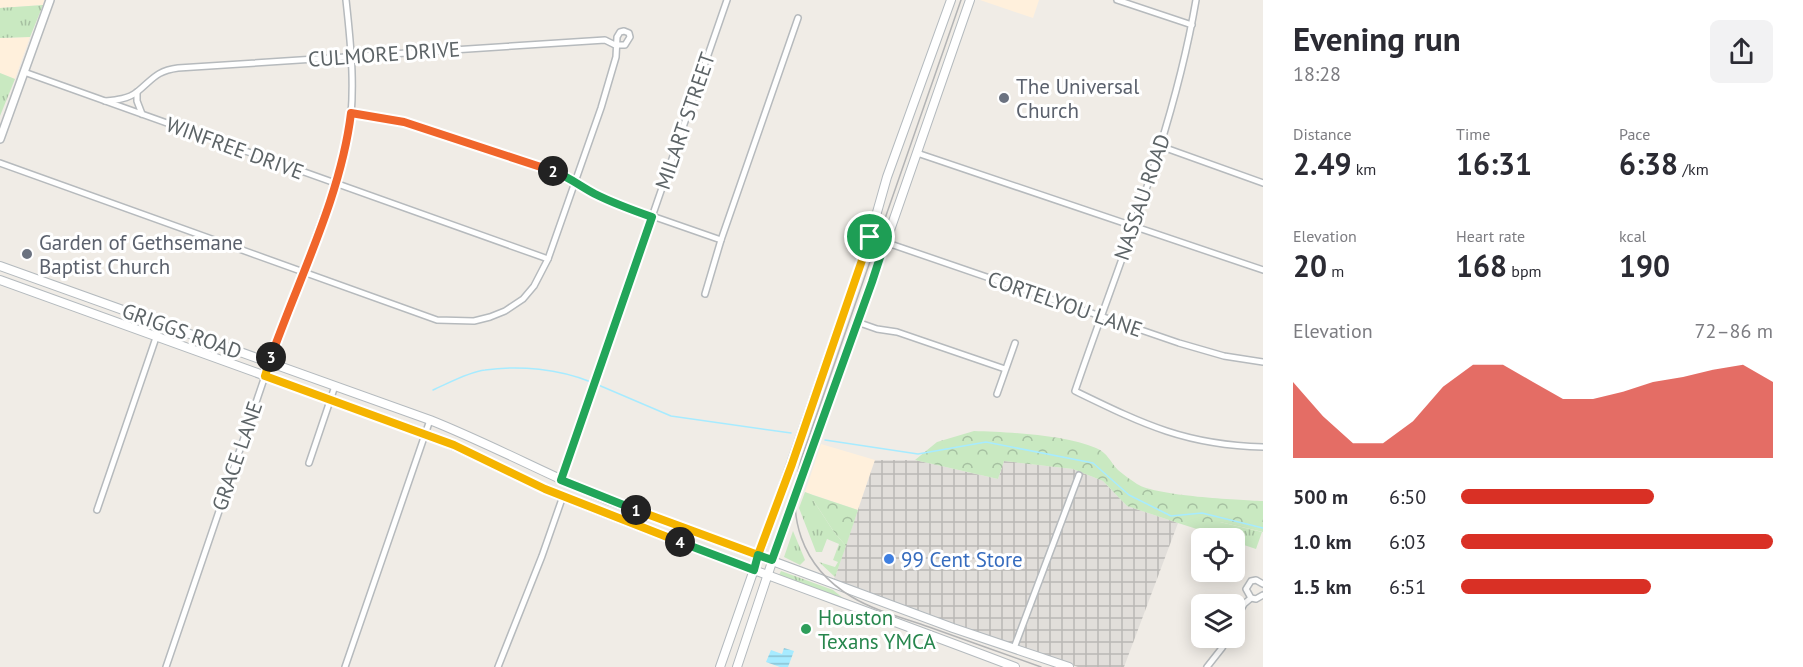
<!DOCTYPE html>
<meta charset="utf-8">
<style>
:root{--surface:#fff;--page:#f2f2f3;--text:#2b2b33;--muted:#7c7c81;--accent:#d93025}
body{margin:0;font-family:"PT Sans",sans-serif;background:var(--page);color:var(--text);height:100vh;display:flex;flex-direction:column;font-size:22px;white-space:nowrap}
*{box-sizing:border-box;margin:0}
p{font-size:20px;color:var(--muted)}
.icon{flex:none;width:33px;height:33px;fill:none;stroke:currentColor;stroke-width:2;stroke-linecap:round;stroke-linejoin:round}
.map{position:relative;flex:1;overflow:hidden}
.side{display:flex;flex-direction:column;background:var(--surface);width:540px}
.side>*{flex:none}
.fabs{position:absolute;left:1191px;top:528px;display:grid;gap:12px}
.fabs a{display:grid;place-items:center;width:54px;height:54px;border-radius:9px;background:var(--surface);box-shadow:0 3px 15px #0003;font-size:30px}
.pin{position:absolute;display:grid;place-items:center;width:51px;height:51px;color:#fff;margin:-26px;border:3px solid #fff;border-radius:50%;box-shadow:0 2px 6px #0007}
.km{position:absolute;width:30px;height:30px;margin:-15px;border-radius:50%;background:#222;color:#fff;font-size:16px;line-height:30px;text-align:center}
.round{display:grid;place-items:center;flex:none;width:63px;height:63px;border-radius:9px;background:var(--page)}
.headline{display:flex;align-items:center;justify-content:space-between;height:102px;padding:0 30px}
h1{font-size:33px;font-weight:800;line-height:45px}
.metrics{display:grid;grid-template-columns:repeat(3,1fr);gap:9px;height:102px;padding:6px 30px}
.metrics div{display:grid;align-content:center}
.metrics b{font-size:30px;font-weight:800}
.metrics small{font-size:16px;font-weight:400}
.metrics p{font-size:16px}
.chart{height:168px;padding:12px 30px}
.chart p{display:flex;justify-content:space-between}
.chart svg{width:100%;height:108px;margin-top:6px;fill:var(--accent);opacity:.7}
ul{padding:0 30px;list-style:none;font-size:20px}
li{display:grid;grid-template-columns:96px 72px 1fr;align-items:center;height:45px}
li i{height:15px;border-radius:8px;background:var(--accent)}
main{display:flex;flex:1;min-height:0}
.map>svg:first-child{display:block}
.commercial{fill:#fff0dc}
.industrial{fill:url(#industrial-grid)}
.grass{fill:url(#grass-tufts)}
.forest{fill:url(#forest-crowns)}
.water{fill:url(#water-rules)}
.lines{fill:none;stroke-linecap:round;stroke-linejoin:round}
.stream{stroke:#a7ebff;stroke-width:1.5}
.minor-casing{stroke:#b6babd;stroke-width:8}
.tertiary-casing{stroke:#b6babd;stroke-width:10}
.secondary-casing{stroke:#b4babe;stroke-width:10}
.minor{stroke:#fff;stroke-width:5}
.tertiary{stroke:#fff;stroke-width:7}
.secondary{stroke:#fff;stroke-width:8}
.tram{stroke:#b3b4b5;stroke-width:1.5}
.split-1-casing{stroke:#fff;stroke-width:12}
.split-2-casing{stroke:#fff;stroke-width:12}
.split-3-casing{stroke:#fff;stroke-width:12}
.split-4-casing{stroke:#fff;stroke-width:12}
.split-5-casing{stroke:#fff;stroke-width:12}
.split-1{stroke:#f5b400;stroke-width:8}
.split-2{stroke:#22a559;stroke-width:8}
.split-3{stroke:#f0652b;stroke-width:8}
.split-4{stroke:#f5b400;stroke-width:8}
.split-5{stroke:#22a559;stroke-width:8}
.worship-dot{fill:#6b7280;stroke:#fff;stroke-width:2}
.shop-dot{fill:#3f7fe0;stroke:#fff;stroke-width:2}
.leisure-dot{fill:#2e9e5b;stroke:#fff;stroke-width:2}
.labels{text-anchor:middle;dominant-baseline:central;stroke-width:6;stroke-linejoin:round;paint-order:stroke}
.street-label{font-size:21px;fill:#5d6467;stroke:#fff}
.worship-label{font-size:21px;fill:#5b616d;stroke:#fff;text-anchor:start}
.shop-label{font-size:21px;fill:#366cbe;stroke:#fff;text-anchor:start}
.leisure-label{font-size:21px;fill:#27864d;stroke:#fff;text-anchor:start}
</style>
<main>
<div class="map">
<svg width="1263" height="667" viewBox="0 0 1263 667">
<defs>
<pattern id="industrial-grid" width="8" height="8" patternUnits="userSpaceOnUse" patternTransform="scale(1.5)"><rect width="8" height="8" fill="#e1deda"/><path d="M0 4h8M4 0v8" fill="none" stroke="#bab8b5"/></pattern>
<pattern id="grass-tufts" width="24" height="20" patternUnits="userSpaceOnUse" patternTransform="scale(1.5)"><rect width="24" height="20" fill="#c9e9c1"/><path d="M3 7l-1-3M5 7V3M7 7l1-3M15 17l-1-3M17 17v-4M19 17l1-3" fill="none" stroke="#a6c0a1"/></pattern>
<pattern id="forest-crowns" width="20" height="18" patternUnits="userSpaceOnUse" patternTransform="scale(1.5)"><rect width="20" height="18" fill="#c9e9c1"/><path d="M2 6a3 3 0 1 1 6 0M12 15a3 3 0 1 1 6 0" fill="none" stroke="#a6c0a1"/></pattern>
<pattern id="water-rules" width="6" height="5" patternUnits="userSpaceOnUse" patternTransform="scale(1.5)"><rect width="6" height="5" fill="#a7ebff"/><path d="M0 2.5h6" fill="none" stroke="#8bc2d2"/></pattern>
</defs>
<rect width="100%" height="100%" fill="#f0ece6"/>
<!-- commercial -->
<g class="commercial">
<path d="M0,0H44L43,5L0,8Z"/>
<path d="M980,0H1039L1033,18Z"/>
<path d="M30,37L15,79L0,73V38Z"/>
<path d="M821,444L875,460L858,510L805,492Z"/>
</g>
<!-- industrial -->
<path class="industrial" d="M875,460H915L998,479L1004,461L1073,469L1103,481L1127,506L1178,523L1124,667H1078L955,625L834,580Z"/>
<!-- grass -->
<g class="grass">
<path d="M43,5L30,37L0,38V8Z"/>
<path d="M0,73L15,79L0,116Z"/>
<path d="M805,492L813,495V500L834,532L846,546L835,577L819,562L835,567L838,562L833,560L839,544L827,539L822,552H816L799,508Z"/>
<path d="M1197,521L1220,522L1262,532L1256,549L1235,542L1234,538H1225L1178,523Z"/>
<path d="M793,531L805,560L800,565L784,557Z"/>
<path d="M781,571L833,590L848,602L779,575Z"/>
</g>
<!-- forest -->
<g class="forest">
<path d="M974,431C1008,432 1065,435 1096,448C1108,453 1110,462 1118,470C1124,475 1131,480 1137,484C1156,496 1238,500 1263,501V532L1220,522L1178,523L1127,506L1103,481L1073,469L1004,461L998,479L915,460L937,442Z"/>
<path d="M813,495L858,510L846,546L834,532L813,500Z"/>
</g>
<!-- water -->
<path class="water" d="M784,648L794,651L788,667H780L766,662L771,650L782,654Z"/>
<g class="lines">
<!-- stream -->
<g class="stream">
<path d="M596,384L671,416L791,433"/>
<path d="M433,390C449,383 468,372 485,370C520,365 559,369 591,382"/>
<path d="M825,440L918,454L986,442L1093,463L1129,495L1171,516L1202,513L1263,528"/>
</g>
<!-- minor casing -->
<g class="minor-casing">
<g id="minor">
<path d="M1117,0L1192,25"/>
<path d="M1196,0C1173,135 1119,262 1075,391C1143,424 1185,445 1263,447"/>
<path d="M24,72L548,259"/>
<path d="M137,92V101L142,114"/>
<path d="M351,113L404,122L515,158L565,176L584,189L609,201L721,240"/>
<path d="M1160,146L1263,183"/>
<path d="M917,153L1263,270"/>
<path d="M0,163L437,320L474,321L490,317L505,311L523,299L534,286L548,259L601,108L616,57L617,37L620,32L624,31L629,33L630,37L625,45H615L605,40L178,68C156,71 153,79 137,92C128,99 116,100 105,101"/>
<path d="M870,237L1179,343L1224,356L1263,362"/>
<path d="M705,294L721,240L798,18"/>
<path d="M857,322L877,329L897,332L1005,369"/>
<path d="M997,394L1015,343"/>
<path d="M309,463L335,386"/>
<path d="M561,480L727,0"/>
<path d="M97,510L161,323"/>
<path d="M1263,584L1256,580L1251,581L1246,589L1251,598L1256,599L1263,595"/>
<path d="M1234,623L1244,604L1251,598"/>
<path d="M1014,648L1079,475"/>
<path d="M166,667L265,376L335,184C340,169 345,154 348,139C356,94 351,45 346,0"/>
<path d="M345,667L430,420"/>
<path d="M498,667L542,556L563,496"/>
<path d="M1207,667L1222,648L1228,638"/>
</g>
</g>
<!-- tertiary casing -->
<g class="tertiary-casing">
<path id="tertiary" d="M0,139L50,0"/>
</g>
<!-- secondary casing -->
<g class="secondary-casing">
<g id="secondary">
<path d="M0,266L430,420C490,444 546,474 605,499L953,628L1069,667"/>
<path d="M0,280L426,434C472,452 515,477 562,496C711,557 864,609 1015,667"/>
<path d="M720,667L870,237L887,177L951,0"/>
<path d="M737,667L782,532L872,282L970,0"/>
</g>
</g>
<!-- minor -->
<use href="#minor" class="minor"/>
<!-- tertiary -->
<use href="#tertiary" class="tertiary"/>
<!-- secondary -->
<use href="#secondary" class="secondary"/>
<!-- tram -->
<path class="tram" d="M961,0L801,460C785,515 801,567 852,597C875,611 904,618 929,627C966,640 1004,654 1041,667"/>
</g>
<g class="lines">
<!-- split-1 casing -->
<g class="split-1-casing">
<path id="split-1" d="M636,510L758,555L792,464L870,237"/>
</g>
<!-- split-2 casing -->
<g class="split-2-casing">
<path id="split-2" d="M553,171C569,177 580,186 595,194C613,203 632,210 652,217L561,480L636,510"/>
</g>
<!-- split-3 casing -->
<g class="split-3-casing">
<path id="split-3" d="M271,357C299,278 341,196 351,113L404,122L553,171"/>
</g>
<!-- split-4 casing -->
<g class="split-4-casing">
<path id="split-4" d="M271,357L265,376L454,445L545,489L680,542"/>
</g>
<!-- split-5 casing -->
<g class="split-5-casing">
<path id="split-5" d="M680,542L754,570L758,555L772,560L872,282L885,242L870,237"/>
</g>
<!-- split-1 -->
<use href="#split-1" class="split-1"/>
<!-- split-2 -->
<use href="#split-2" class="split-2"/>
<!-- split-3 -->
<use href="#split-3" class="split-3"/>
<!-- split-4 -->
<use href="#split-4" class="split-4"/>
<!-- split-5 -->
<use href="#split-5" class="split-5"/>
</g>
<!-- markers -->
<g class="worship-dot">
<circle cx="1004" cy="98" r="6"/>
<circle cx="27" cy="254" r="6"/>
</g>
<circle class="shop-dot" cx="889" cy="559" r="6"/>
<circle class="leisure-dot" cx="806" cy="629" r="6"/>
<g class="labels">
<!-- street labels -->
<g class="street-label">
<text transform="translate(384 54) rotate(-4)">CULMORE DRIVE</text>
<text transform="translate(685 121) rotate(-71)">MILART STREET</text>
<text transform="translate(235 148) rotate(20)">WINFREE DRIVE</text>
<text transform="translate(1142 197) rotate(-71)">NASSAU ROAD</text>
<text transform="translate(1065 304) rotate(19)">CORTELYOU LANE</text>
<text transform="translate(182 331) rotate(20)">GRIGGS ROAD</text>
<text transform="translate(237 456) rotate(-71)">GRACE LANE</text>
</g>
<!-- worship labels -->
<g class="worship-label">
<text x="1016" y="86">The Universal<tspan x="1016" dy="24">Church</tspan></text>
<text x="39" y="242">Garden of Gethsemane<tspan x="39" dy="24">Baptist Church</tspan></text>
</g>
<!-- shop labels -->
<g class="shop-label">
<text x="901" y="559">99 Cent Store</text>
</g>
<!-- leisure labels -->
<g class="leisure-label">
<text x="818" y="617">Houston<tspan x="818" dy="24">Texans YMCA</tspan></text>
</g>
</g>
</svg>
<div class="fabs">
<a><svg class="icon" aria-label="locate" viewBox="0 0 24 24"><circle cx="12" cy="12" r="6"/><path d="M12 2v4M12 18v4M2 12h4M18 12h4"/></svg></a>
<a><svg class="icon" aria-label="layers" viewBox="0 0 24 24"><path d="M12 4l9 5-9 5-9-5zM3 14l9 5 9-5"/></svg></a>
</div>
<div class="pin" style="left:870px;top:237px;background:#1e9e55"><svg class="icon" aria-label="arrive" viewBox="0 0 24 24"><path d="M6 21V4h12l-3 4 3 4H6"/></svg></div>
<b class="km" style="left:636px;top:510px">1</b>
<b class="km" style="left:553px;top:171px">2</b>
<b class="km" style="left:271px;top:357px">3</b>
<b class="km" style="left:680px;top:542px">4</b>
</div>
<section class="side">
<div class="headline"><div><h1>Evening run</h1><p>18:28</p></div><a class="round"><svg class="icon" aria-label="share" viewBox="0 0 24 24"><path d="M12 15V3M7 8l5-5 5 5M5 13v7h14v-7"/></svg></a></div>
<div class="metrics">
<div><p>Distance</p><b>2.49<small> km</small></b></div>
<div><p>Time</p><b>16:31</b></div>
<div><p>Pace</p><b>6:38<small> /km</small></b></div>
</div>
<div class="metrics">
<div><p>Elevation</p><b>20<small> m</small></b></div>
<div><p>Heart rate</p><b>168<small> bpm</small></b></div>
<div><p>kcal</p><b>190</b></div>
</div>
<div class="chart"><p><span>Elevation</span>72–86 m</p>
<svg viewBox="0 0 160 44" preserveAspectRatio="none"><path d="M0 44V13L10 27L20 38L30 38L40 29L50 15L60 6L70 6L80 13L90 20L100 20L110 17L120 13L130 11L140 8L150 6L160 13V44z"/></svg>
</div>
<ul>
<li><b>500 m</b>6:50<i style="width:62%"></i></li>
<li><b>1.0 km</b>6:03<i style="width:100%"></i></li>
<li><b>1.5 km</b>6:51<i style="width:61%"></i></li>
</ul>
</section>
</main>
